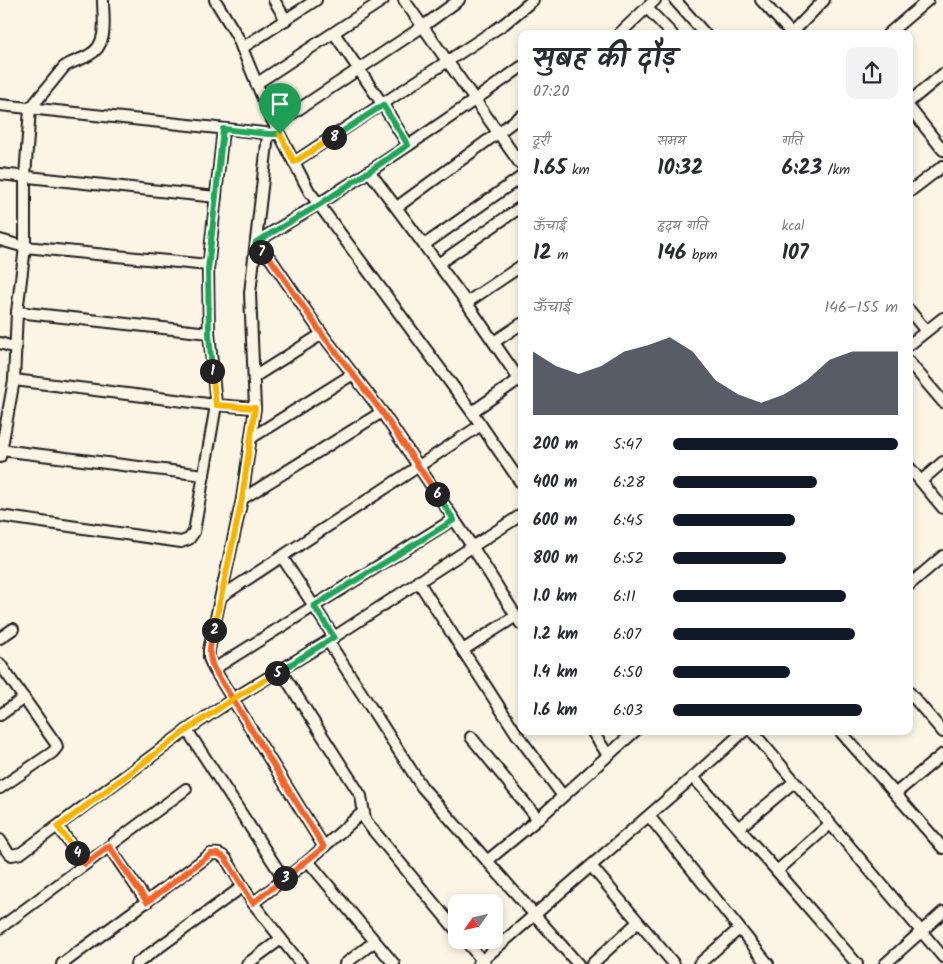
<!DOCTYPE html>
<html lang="hi">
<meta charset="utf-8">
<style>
:root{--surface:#fff;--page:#f2f2f3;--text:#2b2b33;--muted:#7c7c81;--accent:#111827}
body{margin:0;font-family:Kalam,"Playpen Sans Deva",sans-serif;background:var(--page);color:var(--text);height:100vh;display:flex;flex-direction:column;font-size:19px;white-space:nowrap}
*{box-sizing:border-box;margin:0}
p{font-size:16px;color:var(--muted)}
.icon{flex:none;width:28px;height:28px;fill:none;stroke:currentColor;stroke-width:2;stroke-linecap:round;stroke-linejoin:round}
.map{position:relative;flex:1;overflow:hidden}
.side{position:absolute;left:518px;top:30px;width:395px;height:705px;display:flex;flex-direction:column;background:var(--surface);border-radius:10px;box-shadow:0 2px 8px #0003}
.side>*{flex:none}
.needle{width:32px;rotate:236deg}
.buttons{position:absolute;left:448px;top:894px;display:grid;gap:10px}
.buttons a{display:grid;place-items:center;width:55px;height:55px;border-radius:10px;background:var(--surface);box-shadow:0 2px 8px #0003;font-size:25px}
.pin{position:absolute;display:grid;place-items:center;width:42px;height:42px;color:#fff;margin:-51px -21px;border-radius:50% 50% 50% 0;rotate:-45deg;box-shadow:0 0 5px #0007}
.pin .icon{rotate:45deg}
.km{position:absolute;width:25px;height:25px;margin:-12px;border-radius:50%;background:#222;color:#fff;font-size:14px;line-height:25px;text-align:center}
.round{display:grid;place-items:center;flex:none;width:52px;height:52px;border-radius:10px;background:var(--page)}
.summary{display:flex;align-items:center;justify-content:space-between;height:85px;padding:0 15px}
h1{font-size:28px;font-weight:600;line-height:38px}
.figures{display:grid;grid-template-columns:repeat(3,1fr);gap:8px;height:85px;padding:5px 15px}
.figures div{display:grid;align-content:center}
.figures b{font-size:21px;font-weight:600}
.figures small{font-size:14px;font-weight:400}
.figures p{font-size:14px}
.chart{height:140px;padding:10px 15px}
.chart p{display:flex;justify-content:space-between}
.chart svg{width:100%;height:90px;margin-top:5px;fill:var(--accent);opacity:.7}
ul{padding:0 15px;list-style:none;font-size:16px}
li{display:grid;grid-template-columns:80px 60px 1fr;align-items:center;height:38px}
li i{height:12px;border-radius:6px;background:var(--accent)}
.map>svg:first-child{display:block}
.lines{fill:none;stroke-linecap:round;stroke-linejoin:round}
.street-casing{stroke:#1c1c1c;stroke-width:14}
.street{stroke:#fcf5e5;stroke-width:10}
.split-1-casing{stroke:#fff;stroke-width:10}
.split-2-casing{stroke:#fff;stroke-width:10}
.split-3-casing{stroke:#fff;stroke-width:10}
.split-4-casing{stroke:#fff;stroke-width:10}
.split-5-casing{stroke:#fff;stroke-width:10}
.split-6-casing{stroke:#fff;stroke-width:10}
.split-7-casing{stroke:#fff;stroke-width:10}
.split-8-casing{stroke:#fff;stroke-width:10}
.split-9-casing{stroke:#fff;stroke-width:10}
.split-1{stroke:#22a559;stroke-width:6}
.split-2{stroke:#f5b400;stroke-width:6}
.split-3{stroke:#f0652b;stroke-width:6}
.split-4{stroke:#f0652b;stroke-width:6}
.split-5{stroke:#f5b400;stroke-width:6}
.split-6{stroke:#22a559;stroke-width:6}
.split-7{stroke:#f0652b;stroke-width:6}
.split-8{stroke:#22a559;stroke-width:6}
.split-9{stroke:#f5b400;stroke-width:6}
</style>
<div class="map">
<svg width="943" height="964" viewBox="0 0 943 964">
<rect width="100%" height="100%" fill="#fcf5e5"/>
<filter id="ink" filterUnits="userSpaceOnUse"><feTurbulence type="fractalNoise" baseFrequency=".02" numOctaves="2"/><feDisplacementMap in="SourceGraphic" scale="10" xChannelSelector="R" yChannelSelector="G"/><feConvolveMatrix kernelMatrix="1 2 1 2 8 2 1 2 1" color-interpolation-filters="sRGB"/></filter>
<g filter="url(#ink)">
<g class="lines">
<!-- street casing -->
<g class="street-casing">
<g id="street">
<path d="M215,0L237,36L270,116L309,191L472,412L521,483"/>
<path d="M274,0L286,20"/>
<path d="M404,0L521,165"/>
<path d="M675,0L705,34"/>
<path d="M761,0L792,34"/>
<path d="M647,8L672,34"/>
<path d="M334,33L383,105L408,145"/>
<path d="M619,34L655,0"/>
<path d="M791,34L824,0"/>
<path d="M888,34L928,0"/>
<path d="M242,48L316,0"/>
<path d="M256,84L383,0"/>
<path d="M909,102L943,74"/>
<path d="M0,105L273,134"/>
<path d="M909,107L943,150"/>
<path d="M275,125L422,27L459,0"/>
<path d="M268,135L250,293L255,408L242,499L209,650V658L214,669L324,847"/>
<path d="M294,162L504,24L533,0"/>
<path d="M369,171L464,299L521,382"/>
<path d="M0,174L216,197"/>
<path d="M909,192L943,166"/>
<path d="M397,207L521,116"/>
<path d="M0,240L25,247L208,265"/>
<path d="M256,242C347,188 435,129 521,67"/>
<path d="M424,245L521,177"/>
<path d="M255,249L270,258L322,334L382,412L472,546L521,624"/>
<path d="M438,264L521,207"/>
<path d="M466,303L521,266"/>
<path d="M909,310L926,331"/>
<path d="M17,312L209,333"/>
<path d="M494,342L521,324"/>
<path d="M0,343L16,348"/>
<path d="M909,345L943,318"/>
<path d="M909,362L943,402"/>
<path d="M254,377L322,334"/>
<path d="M14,380L216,405L255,408"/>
<path d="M472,412L521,378"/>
<path d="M251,438L353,374"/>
<path d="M1,450L204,475"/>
<path d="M0,457L14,380L17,312L25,247V176L30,109L64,67C72,61 81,60 89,55C109,45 103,19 103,0"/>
<path d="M909,467L943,508"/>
<path d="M921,481L943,462"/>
<path d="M242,499L382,412"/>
<path d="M0,516L181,542L189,539L194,532L216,405L209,333L208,270L223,129"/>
<path d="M282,557L334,637"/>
<path d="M418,581L516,733L563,796"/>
<path d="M909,585L943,556"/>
<path d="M222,596L481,425"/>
<path d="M0,638L13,629"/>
<path d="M328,641L422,787L578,964"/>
<path d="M463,650L516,616"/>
<path d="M0,664L56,744L57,747L53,752L0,788"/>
<path d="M214,669L314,606L454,519"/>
<path d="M281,671L361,796L365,819L368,824L456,930"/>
<path d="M909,692L943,732"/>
<path d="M0,715L24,698"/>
<path d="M187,730L284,879"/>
<path d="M592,731L608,755"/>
<path d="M752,731L943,957"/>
<path d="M840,731L943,848"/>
<path d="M471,737L538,819"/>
<path d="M693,777L777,871L857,964"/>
<path d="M896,793L943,754"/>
<path d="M649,816L768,964"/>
<path d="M58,827L85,864"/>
<path d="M739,828L794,782"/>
<path d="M0,840L7,851L12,855L21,853L187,730L233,699L328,641L521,515"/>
<path d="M109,847L147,902"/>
<path d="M308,861L394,964"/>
<path d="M487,861L538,819L635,731"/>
<path d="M591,866L674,964"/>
<path d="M777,871L830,824"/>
<path d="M253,903L308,861L363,812"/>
<path d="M0,928L186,789"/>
<path d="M465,940L485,964"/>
<path d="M62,964L211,854C218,853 221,854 226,859L253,903L301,964"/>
<path d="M136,964L242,887"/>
<path d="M247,964L281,939"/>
<path d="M345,964L374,942"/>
<path d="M478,964L693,777L744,731"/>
<path d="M592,964L638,922"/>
<path d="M699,964L739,929"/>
<path d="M885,964L943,912"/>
</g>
</g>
<!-- street -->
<use href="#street" class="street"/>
</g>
</g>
<g class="lines" filter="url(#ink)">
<!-- split-1 casing -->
<g class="split-1-casing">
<path id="split-1" d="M212,371L209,334L208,270L223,129L268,134H280"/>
</g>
<!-- split-2 casing -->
<g class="split-2-casing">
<path id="split-2" d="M212,371L216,405L255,408L242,499L214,630"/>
</g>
<!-- split-3 casing -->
<g class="split-3-casing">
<path id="split-3" d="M214,630C210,646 207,653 214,669L324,847L285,878"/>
</g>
<!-- split-4 casing -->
<g class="split-4-casing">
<path id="split-4" d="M77,853L85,864L109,846L147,902L211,854C218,853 221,854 226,859L253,903L285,878"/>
</g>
<!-- split-5 casing -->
<g class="split-5-casing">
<path id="split-5" d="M77,853L58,827L187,730L233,699L277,673"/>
</g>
<!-- split-6 casing -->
<g class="split-6-casing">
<path id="split-6" d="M277,673L334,637L314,606L454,520L437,494"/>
</g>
<!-- split-7 casing -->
<g class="split-7-casing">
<path id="split-7" d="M261,252L270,258L322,334L382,412L437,494"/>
</g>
<!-- split-8 casing -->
<g class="split-8-casing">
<path id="split-8" d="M261,252L255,248L256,242L319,205L408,145L383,105L334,137"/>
</g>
<!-- split-9 casing -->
<g class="split-9-casing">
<path id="split-9" d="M280,134L294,162L334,137"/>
</g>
<!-- split-1 -->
<use href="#split-1" class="split-1"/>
<!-- split-2 -->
<use href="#split-2" class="split-2"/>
<!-- split-3 -->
<use href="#split-3" class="split-3"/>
<!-- split-4 -->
<use href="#split-4" class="split-4"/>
<!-- split-5 -->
<use href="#split-5" class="split-5"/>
<!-- split-6 -->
<use href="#split-6" class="split-6"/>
<!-- split-7 -->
<use href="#split-7" class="split-7"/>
<!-- split-8 -->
<use href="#split-8" class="split-8"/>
<!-- split-9 -->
<use href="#split-9" class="split-9"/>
</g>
</svg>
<div class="buttons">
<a><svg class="needle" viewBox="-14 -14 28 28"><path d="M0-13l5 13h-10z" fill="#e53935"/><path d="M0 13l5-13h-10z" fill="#7c7c81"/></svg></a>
</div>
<div class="pin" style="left:280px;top:134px;background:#1e9e55"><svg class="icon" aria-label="arrive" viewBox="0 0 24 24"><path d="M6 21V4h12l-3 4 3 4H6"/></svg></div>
<b class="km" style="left:212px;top:371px">1</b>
<b class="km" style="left:214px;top:630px">2</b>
<b class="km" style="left:285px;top:878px">3</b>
<b class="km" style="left:77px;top:853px">4</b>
<b class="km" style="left:277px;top:673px">5</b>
<b class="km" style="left:437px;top:494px">6</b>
<b class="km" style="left:261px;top:252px">7</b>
<b class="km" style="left:334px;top:137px">8</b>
<section class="side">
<div class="summary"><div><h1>सुबह की दौड़</h1><p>07:20</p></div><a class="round"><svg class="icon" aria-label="share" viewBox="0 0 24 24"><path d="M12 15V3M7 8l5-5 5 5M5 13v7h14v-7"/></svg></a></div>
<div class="figures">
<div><p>दूरी</p><b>1.65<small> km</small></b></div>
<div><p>समय</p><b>10:32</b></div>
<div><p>गति</p><b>6:23<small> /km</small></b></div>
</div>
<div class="figures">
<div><p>ऊँचाई</p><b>12<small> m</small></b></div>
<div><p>हृदय गति</p><b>146<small> bpm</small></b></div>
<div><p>kcal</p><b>107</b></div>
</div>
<div class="chart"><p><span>ऊँचाई</span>146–155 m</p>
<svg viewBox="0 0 160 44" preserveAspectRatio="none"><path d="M0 44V13L10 20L20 24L30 20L40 13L50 10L60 6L70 13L80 27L90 34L100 38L110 34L120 27L130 17L140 13L150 13L160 13V44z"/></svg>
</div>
<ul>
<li><b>200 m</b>5:47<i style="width:100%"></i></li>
<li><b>400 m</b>6:28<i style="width:64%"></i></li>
<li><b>600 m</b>6:45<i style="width:54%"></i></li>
<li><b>800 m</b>6:52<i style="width:50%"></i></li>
<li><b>1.0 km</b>6:11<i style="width:77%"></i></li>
<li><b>1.2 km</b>6:07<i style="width:81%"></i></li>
<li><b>1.4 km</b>6:50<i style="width:52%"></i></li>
<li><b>1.6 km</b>6:03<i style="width:84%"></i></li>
</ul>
</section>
</div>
